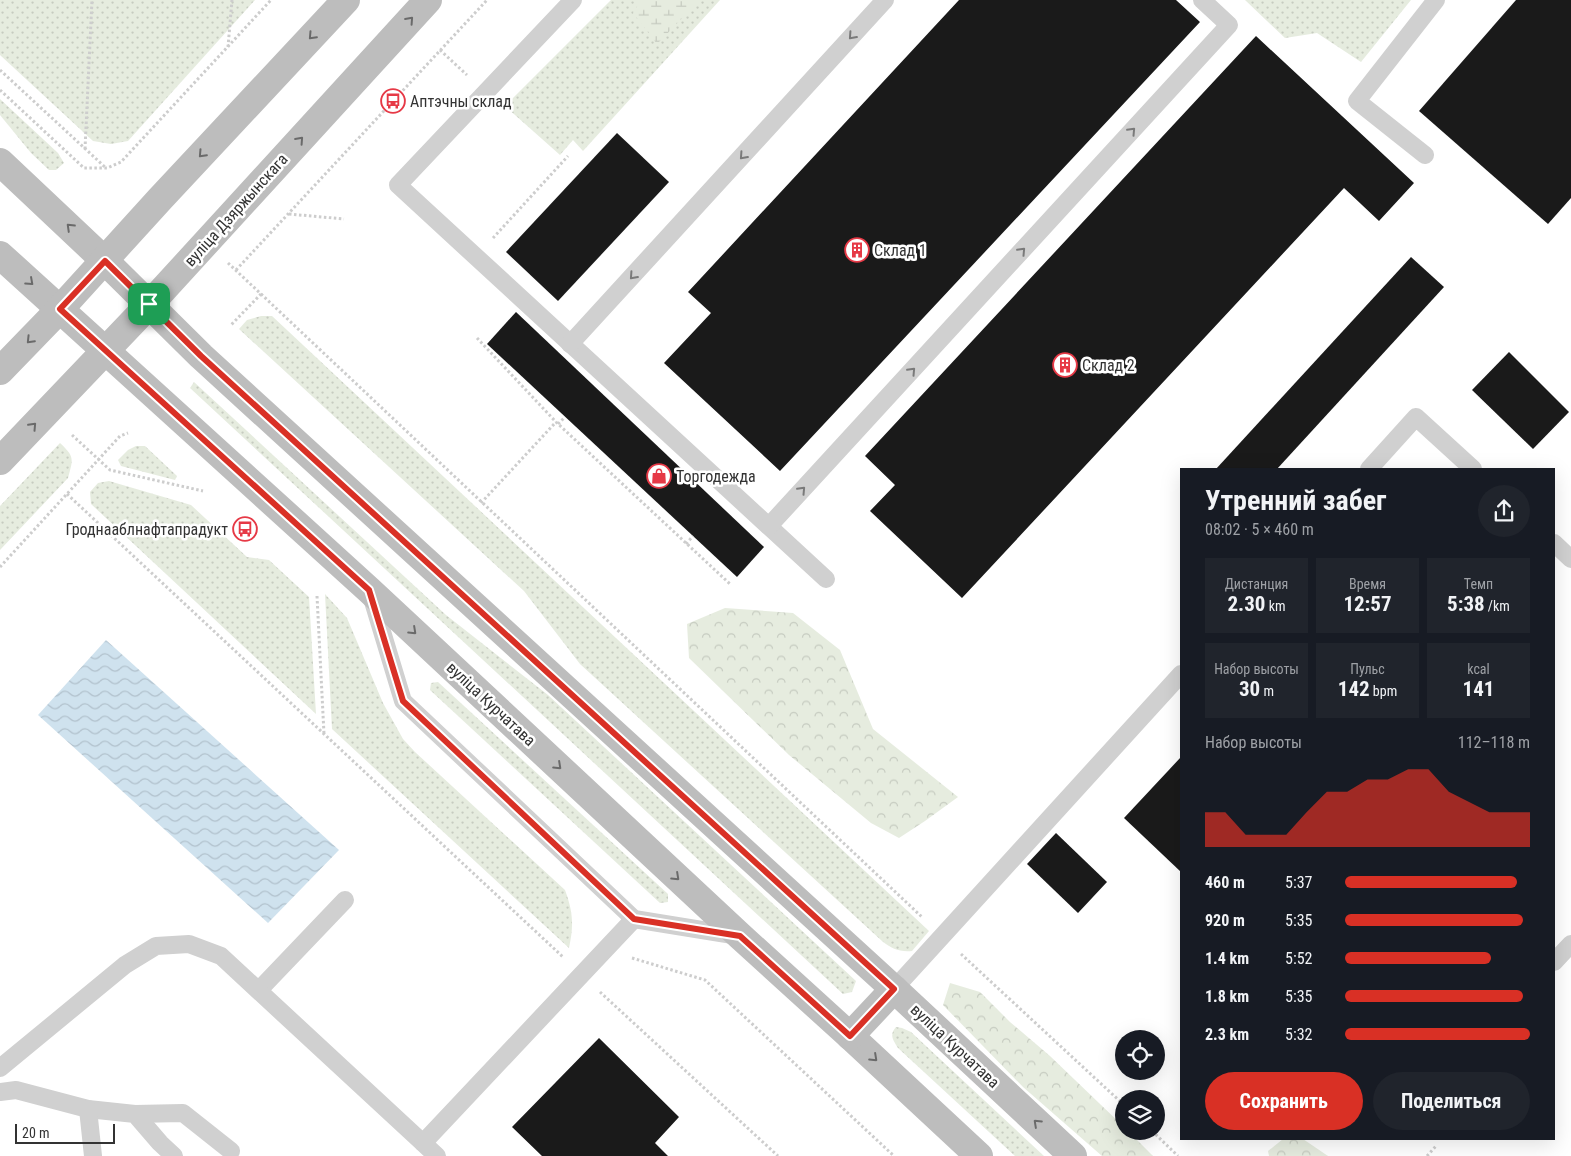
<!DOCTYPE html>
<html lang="ru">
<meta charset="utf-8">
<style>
:root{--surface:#171b24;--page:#20242c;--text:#f1f3f6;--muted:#9ea1a6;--accent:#d93025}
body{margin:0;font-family:"Roboto Condensed",sans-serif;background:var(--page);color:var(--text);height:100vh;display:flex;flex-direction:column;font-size:19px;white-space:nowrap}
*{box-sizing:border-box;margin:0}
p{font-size:16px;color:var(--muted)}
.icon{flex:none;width:28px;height:28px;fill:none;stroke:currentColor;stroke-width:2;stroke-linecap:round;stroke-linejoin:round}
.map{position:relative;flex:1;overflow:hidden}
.side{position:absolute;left:1180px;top:468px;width:375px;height:672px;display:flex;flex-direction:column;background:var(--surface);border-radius:0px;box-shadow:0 5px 20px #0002}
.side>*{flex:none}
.buttons{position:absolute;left:1115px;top:1030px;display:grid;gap:10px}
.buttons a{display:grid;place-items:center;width:50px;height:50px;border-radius:50%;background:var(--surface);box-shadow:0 5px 20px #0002;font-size:25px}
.scale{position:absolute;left:15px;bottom:12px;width:100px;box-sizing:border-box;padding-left:5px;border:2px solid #333;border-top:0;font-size:14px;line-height:18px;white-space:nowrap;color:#333;-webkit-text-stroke:4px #fff;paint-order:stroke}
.pin{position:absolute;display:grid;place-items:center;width:42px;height:42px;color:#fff;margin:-21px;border-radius:10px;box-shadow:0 2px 8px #0006}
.round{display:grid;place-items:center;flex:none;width:52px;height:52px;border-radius:26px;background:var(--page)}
.head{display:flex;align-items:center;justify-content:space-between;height:85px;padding:0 25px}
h1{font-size:28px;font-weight:700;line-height:38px}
.metrics{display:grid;grid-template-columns:repeat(3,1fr);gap:8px;height:85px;padding:5px 25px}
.metrics div{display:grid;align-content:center;border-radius:0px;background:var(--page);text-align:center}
.metrics b{font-size:21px;font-weight:700}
.metrics small{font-size:14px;font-weight:400}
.metrics p{font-size:14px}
.chart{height:140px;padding:10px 25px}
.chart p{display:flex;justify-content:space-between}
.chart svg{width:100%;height:90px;margin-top:5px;fill:var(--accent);opacity:.7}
.primary-button{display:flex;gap:10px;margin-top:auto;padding:10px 25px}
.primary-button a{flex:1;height:58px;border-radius:30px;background:var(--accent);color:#fff;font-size:20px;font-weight:700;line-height:58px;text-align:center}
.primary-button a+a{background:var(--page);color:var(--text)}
ul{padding:0 25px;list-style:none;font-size:16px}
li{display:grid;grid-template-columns:80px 60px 1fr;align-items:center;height:38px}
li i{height:12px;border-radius:6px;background:var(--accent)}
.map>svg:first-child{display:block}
.grass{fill:url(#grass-dots)}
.forest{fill:url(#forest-crowns)}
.wetland{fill:url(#wetland-marsh)}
.water{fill:url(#water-waves)}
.building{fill:#1a1a1a}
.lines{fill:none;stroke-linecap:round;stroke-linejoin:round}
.path{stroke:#cdcdcd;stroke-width:3;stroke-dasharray:2.5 2.5;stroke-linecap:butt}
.service{stroke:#d0d0d0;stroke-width:18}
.secondary{stroke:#bdbdbd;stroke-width:28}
.oneway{stroke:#6a6a6a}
.oneway2{stroke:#7a7a7a}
.route-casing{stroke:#fff;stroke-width:10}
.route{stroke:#d93025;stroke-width:6}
.labels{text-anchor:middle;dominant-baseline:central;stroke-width:5;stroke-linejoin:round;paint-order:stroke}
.poi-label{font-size:16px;fill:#333;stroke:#fff;text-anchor:start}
.street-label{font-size:16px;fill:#333;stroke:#fff}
</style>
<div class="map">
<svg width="1571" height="1156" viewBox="0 0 1571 1156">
<defs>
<pattern id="grass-dots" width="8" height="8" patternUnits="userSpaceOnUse" patternTransform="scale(1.25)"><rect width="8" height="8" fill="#e6ecdf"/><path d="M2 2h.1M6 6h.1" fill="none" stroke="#c6cbc0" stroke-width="1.8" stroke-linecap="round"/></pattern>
<pattern id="forest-crowns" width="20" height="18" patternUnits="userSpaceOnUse" patternTransform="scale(1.25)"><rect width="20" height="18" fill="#e6ecdf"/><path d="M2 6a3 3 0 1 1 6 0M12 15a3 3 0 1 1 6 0" fill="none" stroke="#c6cbc0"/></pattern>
<pattern id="wetland-marsh" width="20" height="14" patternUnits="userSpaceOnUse" patternTransform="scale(1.25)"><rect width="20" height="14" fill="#e6ecdf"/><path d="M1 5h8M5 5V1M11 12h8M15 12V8" fill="none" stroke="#c6cbc0"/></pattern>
<pattern id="water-waves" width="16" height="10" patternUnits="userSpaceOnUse" patternTransform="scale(1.25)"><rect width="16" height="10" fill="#cfe2ee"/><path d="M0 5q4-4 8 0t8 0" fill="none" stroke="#b2c2cd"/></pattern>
</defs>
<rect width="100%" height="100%" fill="#fff"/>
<!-- grass -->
<g class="grass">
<path d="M0,0H255L128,141L111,144L93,141L0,55Z"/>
<path d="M611,0H720L583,151L573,140L560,155L505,106Z"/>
<path d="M1245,0H1411L1361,62L1317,33L1285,38Z"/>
<path d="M0,99L58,153L64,163L56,170H49L31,153L0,115Z"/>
<path d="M261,316H272L929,931L912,951C899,952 892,949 882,941L580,664L524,591L239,329L247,320Z"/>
<path d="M194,382L446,615L548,695L856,981L852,992L843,994L190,388Z"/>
<path d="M60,443C75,457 73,459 68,478L0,550V506Z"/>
<path d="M136,446H145L177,476L175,480L121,466L118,460L128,450Z"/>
<path d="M109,481L191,505L247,557L269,560L309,597L316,714L91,504L90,492L98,483Z"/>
<path d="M325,594L347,618L383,703L403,739L415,752L565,890C573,912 574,925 569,948L332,729Z"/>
<path d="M438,682L668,894V902L660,903L430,690L431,683Z"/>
<path d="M896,1027L902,1028L911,1032L1044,1156H1015L898,1048C893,1040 889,1035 896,1027Z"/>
</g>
<!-- forest -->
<g class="forest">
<path d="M725,608L793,613L840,650L873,729L958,797L925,821L899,838L871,823L789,755L689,658L687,624Z"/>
<path d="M950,983L980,992L1010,1022L1050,1056L1124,1127V1131H1128L1153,1156H1102L1023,1087L943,1005Z"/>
<path d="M1283,1139H1303L1328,1156H1269L1268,1151Z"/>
</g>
<!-- wetland -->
<path class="wetland" d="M641,0H700L657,44L633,13Z"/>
<!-- water -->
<path class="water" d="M106,640L339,850L268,923L38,715Z"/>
<!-- building -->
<g class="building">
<path d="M959,0H1176L1200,22L780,471L664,363L711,313L688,292Z"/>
<path d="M1516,0H1571V198L1548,224L1419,111Z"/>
<path d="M1256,36L1414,183L1379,221L1344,188L962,598L870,511L895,485L865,456Z"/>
<path d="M617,133L669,182L558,301L506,252Z"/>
<path d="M1411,257L1444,287L1277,469H1216Z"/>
<path d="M516,312L764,547L737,577L487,344Z"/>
<path d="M1509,352L1569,412L1533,449L1472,390Z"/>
<path d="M1181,757V872L1124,818Z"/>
<path d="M1056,833L1107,882L1078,913L1027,864Z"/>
<path d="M599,1038L679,1117L655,1143L668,1156H542L512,1127Z"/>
</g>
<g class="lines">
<!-- path -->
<g class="path">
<path d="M228,47L232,0"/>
<path d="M440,50L467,75"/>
<path d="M0,70L106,168"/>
<path d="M0,90L84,168H107L121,162L271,0"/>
<path d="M85,149L92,0"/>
<path d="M289,214L344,219"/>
<path d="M493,238L568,156"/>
<path d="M228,263L261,294L231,325"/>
<path d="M236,270L487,0"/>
<path d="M261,294L923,918"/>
<path d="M477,338L556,422L730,584"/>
<path d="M558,424L565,417"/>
<path d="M72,435L110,470L203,491"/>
<path d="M67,494L563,957"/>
<path d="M481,503L556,422"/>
<path d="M686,544L693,536"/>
<path d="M0,567L120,436L128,433"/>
<path d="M317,596L324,734"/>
<path d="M961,954L1124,1105"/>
<path d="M632,958L705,980L894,1156"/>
<path d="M600,992L778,1156"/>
<path d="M1152,1131L1178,1156"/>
<path d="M1427,1156L1436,1146"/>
</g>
<!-- service -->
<g class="service">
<path d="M573,0L398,185L826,579"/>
<path d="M1425,155L1357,101L1436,0"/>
<path d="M570,344L885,0"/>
<path d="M1369,469L1416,417L1473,469"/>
<path d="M769,526L1229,25L1202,0"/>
<path d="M1554,543L1571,559"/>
<path d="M371,595L403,701L634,919L739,936"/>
<path d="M1554,962L1571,944"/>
<path d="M894,989L1181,674"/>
<path d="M259,990L345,900"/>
<path d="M0,1068L125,965L156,946L189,944L221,956L423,1143"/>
<path d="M0,1092L16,1090L88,1109L135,1114L160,1143L174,1156"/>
<path d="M88,1109L93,1156"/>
<path d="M135,1114L183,1113L231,1151"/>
<path d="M437,1156L423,1143L634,919"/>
</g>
<!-- secondary -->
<g class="secondary">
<path d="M0,162L105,261L201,356L894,989L1073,1156"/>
<path d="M0,255L369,590L740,936L850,1036L979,1156"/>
<path d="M0,371L60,309L160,199L346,0"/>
<path d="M0,461L149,305L428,0"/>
<path d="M850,1036L894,989"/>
</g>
</g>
<!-- one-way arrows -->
<defs><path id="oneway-chevron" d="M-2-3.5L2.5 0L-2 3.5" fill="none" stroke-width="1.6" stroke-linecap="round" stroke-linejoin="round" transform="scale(1.25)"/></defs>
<g class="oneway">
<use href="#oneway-chevron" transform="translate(410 20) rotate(-48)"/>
<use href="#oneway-chevron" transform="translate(312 36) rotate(133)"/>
<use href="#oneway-chevron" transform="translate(300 140) rotate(-48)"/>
<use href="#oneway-chevron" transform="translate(202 154) rotate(133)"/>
<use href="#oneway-chevron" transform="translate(70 227) rotate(-136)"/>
<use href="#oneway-chevron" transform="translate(30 282) rotate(42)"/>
<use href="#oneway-chevron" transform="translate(30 340) rotate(134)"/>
<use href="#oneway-chevron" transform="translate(33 426) rotate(-47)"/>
<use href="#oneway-chevron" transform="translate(413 631) rotate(43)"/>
<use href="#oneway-chevron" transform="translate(558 766) rotate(43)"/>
<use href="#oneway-chevron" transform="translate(676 877) rotate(43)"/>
<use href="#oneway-chevron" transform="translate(874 1058) rotate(43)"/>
<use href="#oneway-chevron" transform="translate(1037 1123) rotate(-137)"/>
</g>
<g class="oneway2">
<use href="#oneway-chevron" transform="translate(852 36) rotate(132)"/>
<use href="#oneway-chevron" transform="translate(1132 131) rotate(-47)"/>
<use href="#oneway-chevron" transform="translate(743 156) rotate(132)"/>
<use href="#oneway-chevron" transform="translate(1022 251) rotate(-47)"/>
<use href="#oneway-chevron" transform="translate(633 276) rotate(132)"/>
<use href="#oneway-chevron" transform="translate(912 371) rotate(-47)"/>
<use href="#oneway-chevron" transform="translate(802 490) rotate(-47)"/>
</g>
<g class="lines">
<!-- route casing -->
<g class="route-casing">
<path id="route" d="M105,261L201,356L894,989L850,1036L740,936L634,919L403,701L369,590L60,309Z"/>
</g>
<!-- route -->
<use href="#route" class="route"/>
</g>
<!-- icons -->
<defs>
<g id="bus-ring" transform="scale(1.25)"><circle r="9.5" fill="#fff" stroke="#e63946" stroke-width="1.5"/><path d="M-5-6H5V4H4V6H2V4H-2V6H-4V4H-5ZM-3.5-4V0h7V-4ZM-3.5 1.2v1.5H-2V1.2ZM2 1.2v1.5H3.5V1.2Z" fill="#e63946"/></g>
<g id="building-ring" transform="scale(1.25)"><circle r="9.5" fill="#fff" stroke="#e63946" stroke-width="1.5"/><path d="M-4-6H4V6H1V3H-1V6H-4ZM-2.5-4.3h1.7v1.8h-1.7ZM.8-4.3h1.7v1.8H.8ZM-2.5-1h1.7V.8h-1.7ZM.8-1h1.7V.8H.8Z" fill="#e63946"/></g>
<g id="shop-ring" transform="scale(1.25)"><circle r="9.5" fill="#fff" stroke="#e63946" stroke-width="1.5"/><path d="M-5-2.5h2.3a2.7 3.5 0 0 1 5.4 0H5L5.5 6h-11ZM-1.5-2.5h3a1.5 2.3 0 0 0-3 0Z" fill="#e63946"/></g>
</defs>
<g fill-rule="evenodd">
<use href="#bus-ring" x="393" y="101"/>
<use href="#building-ring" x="857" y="250"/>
<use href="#building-ring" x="1065" y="365"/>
<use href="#shop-ring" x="659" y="476"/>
<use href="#bus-ring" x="245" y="529"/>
</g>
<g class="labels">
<!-- poi labels -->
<g class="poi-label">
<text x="410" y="101">Аптэчны склад</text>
<text x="874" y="250">Склад 1</text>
<text x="1082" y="365">Склад 2</text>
<text x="676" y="476">Торгодежда</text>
<text x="228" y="529" text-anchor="end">Гроднааблнафтапрадукт</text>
</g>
<!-- street labels -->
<g class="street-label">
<text transform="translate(236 210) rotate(-48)">вуліца Дзяржынскага</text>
<text transform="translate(491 704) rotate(43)">вуліца Курчатава</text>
<text transform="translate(955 1046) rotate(43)">вуліца Курчатава</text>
</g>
</g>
</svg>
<div class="buttons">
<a><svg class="icon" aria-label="locate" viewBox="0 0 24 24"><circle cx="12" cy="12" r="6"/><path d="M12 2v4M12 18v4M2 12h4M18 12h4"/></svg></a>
<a><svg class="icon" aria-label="layers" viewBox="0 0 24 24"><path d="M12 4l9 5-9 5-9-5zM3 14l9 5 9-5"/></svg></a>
</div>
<div class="scale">20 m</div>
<div class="pin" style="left:149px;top:304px;background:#1e9e55"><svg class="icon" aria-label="arrive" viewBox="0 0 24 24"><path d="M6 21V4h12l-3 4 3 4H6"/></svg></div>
<section class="side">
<div class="head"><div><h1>Утренний забег</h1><p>08:02 · 5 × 460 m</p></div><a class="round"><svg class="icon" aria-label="share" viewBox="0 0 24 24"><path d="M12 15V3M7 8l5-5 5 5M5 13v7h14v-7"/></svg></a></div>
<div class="metrics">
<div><p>Дистанция</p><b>2.30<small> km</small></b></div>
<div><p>Время</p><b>12:57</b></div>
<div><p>Темп</p><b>5:38<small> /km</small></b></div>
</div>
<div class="metrics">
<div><p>Набор высоты</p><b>30<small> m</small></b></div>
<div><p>Пульс</p><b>142<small> bpm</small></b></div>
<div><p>kcal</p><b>141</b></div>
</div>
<div class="chart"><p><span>Набор высоты</span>112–118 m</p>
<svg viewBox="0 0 160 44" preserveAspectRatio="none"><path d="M0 44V27L10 27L20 38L30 38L40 38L50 27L60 17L70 17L80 11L90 11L100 6L110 6L120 17L130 22L140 27L150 27L160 27V44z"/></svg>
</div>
<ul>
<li><b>460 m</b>5:37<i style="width:93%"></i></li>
<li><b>920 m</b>5:35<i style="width:96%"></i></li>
<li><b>1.4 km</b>5:52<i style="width:79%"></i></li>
<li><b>1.8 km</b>5:35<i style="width:96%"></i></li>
<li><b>2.3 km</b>5:32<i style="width:100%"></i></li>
</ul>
<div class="primary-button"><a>Сохранить</a><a>Поделиться</a></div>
</section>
</div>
